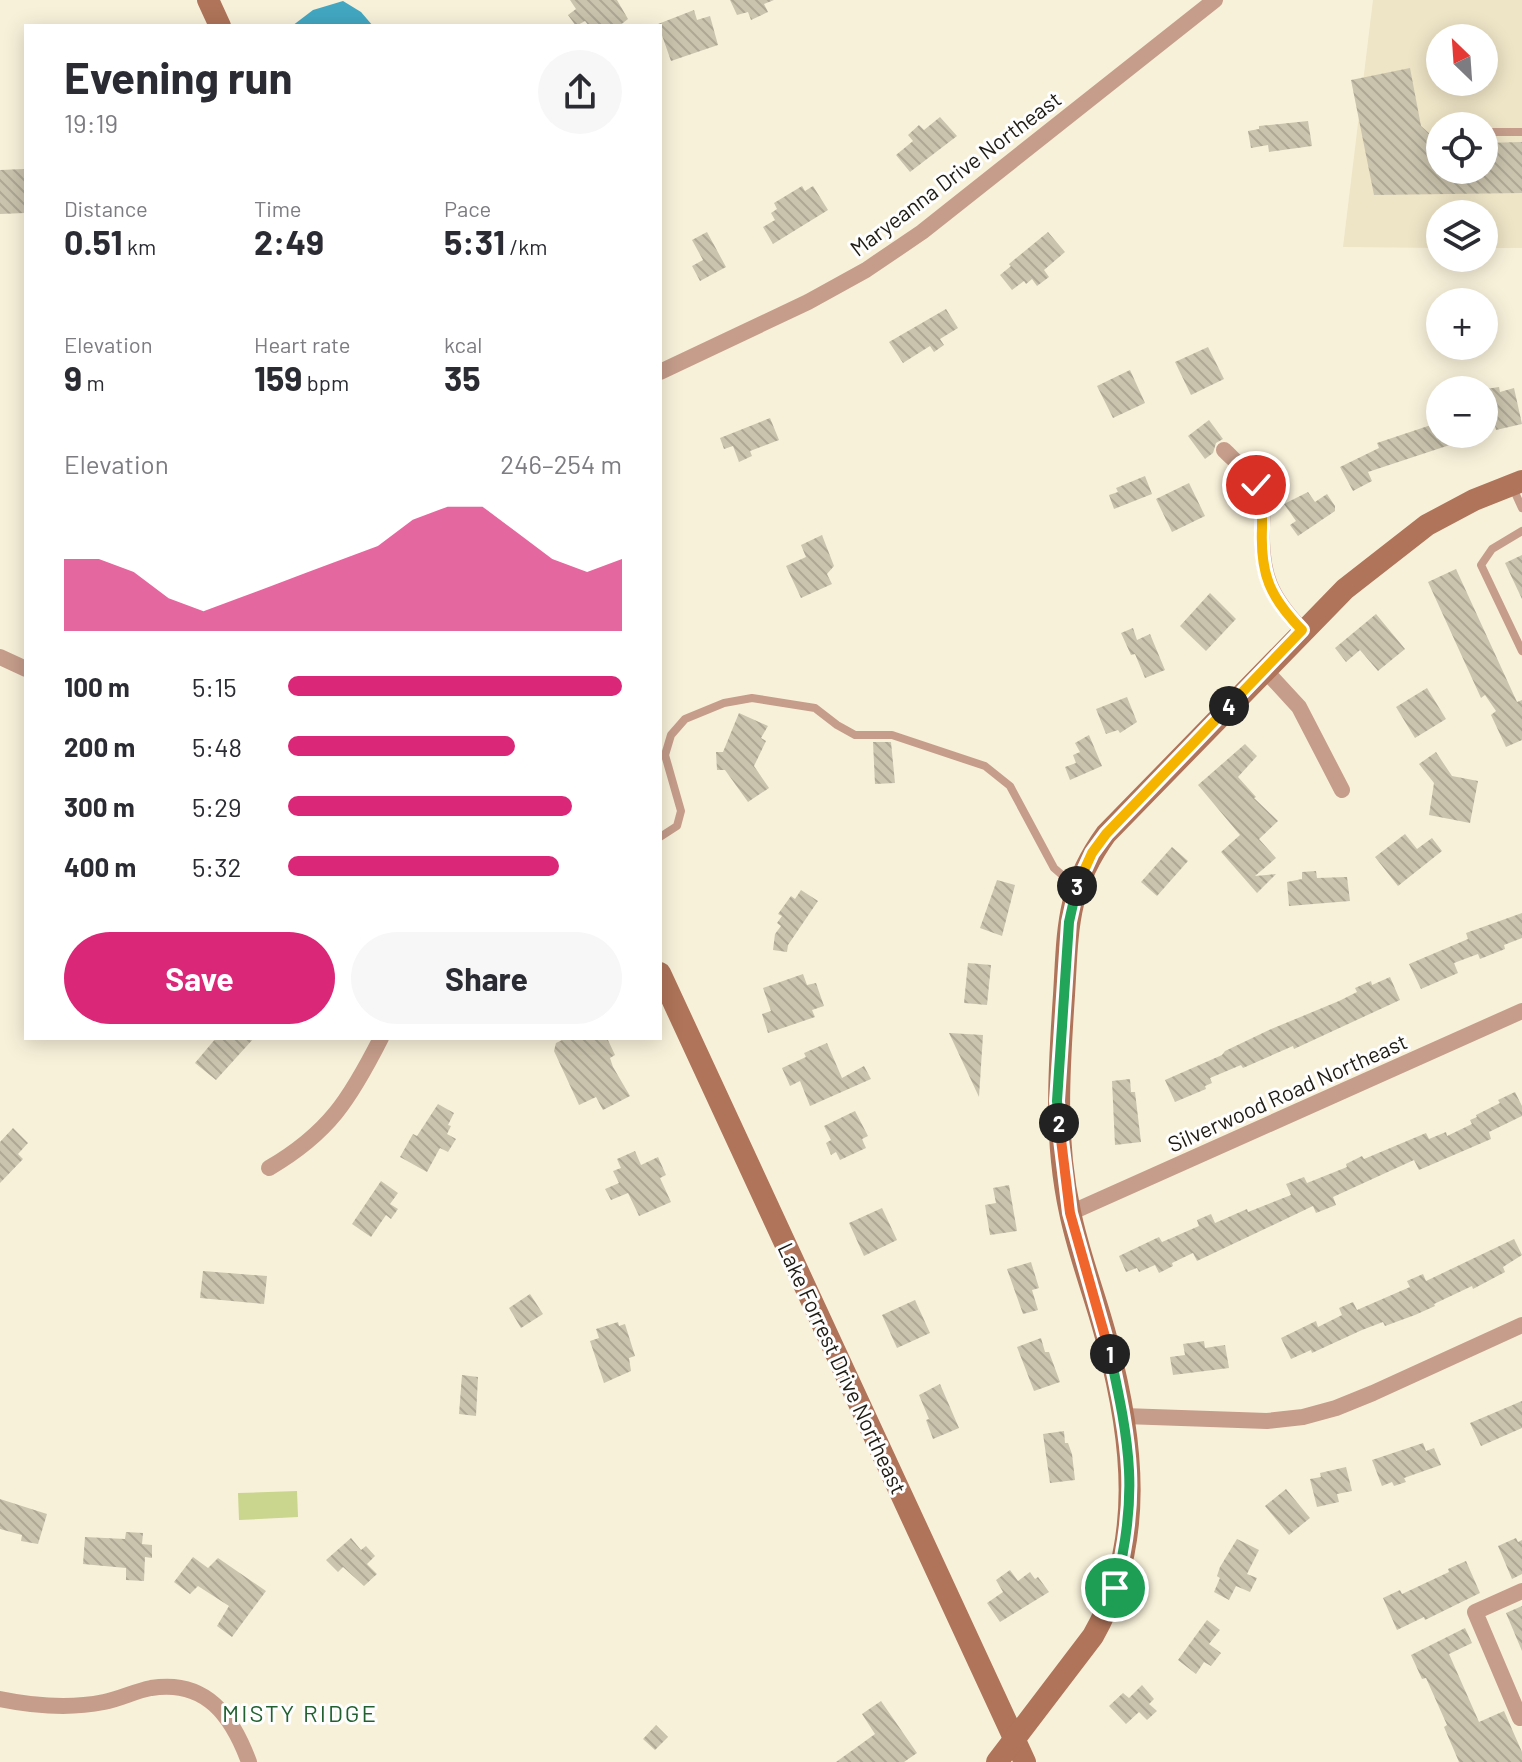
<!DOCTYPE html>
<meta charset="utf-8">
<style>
:root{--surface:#fff;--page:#f7f7f7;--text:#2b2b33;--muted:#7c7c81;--accent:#db2777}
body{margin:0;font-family:Barlow,sans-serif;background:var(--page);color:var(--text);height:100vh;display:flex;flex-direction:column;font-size:30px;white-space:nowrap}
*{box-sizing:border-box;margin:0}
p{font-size:26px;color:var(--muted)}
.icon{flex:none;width:44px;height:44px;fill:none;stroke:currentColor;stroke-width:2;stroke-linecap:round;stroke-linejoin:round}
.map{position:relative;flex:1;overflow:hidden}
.side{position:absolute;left:24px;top:24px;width:638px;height:1016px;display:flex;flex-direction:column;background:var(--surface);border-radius:0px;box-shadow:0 4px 20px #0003}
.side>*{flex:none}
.needle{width:52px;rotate:335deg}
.fabs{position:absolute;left:1426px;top:24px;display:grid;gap:16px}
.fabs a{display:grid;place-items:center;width:72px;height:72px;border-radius:50%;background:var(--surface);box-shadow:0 4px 20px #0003;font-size:40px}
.pin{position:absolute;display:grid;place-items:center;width:68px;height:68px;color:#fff;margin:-34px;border:4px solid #fff;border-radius:50%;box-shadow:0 2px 8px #0007}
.km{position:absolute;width:40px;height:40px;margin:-20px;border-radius:50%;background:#222;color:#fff;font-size:22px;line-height:40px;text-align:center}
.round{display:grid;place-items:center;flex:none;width:84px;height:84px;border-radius:42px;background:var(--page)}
.head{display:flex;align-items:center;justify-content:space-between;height:136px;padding:0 40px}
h1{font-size:44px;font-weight:700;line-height:60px}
.metrics{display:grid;grid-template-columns:repeat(3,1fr);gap:12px;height:136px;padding:8px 40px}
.metrics div{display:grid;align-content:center}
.metrics b{font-size:34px;font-weight:700}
.metrics small{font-size:22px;font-weight:400}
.metrics p{font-size:22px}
.chart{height:224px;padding:16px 40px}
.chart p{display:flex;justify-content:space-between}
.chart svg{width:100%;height:144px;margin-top:8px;fill:var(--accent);opacity:.7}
.primary-button{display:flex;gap:16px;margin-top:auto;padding:16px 40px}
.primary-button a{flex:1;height:92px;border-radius:48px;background:var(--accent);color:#fff;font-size:32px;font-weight:700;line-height:92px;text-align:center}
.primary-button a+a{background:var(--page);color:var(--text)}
ul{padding:0 40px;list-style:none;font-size:26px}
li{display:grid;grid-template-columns:128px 96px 1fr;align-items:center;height:60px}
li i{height:20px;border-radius:10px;background:var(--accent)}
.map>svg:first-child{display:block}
.built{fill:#eee4c6;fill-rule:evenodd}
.garden{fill:#cad58d}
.water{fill:#43a7c2}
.building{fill:url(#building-back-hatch)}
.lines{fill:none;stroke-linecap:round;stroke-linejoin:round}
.lane{stroke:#c69d8b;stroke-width:8}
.street{stroke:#c69d8b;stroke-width:16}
.secondary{stroke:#af7459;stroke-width:22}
.split-1-casing{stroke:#fff;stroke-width:16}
.split-2-casing{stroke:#fff;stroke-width:16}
.split-3-casing{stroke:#fff;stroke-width:16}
.split-4-casing{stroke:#fff;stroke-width:16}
.split-5-casing{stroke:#fff;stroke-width:16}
.split-1{stroke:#22a559;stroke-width:10}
.split-2{stroke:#f0652b;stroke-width:10}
.split-3{stroke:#22a559;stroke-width:10}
.split-4{stroke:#f5b400;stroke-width:10}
.split-5{stroke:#f5b400;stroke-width:10}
.labels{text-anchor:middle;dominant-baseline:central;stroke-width:6;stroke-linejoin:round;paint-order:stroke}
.street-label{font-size:22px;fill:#1e1b13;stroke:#fefefe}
.neighbourhood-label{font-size:24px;letter-spacing:2px;fill:#226030;stroke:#fefefe}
</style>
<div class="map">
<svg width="1522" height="1762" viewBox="0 0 1522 1762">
<defs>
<pattern id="building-back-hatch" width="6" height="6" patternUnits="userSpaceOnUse" patternTransform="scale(2)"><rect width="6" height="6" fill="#cac3ad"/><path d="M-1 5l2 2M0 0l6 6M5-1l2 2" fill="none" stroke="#ada794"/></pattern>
</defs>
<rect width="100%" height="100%" fill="#f8f1da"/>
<!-- built -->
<path class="built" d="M1373,0H1522V248H1484V214H1440V248L1343,247ZM1440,38H1484V82H1440ZM1440,126H1484V170H1440Z"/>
<!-- garden -->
<path class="garden" d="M297,1491L298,1517L239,1520L238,1493Z"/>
<!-- water -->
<path class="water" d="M343,1L361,12L373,26H292L313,10Z"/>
<!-- building -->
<g class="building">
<path d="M570,0H617L628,19L619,26H589L585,21L576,26L568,15L576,9Z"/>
<path d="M730,0H774L764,4L768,12L751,20L748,12L737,15Z"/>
<path d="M694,10L697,20L710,16L718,45L671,61L658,24Z"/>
<path d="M1410,68L1421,126L1440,143V170H1484V143L1522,142V193L1374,195L1351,80Z"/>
<path d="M940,117L957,136L910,172L896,155L913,141L908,135L919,125L924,130Z"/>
<path d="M1308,121L1312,146L1269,152L1268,145L1251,148L1248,131L1259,129V126Z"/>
<path d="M24,169L25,213L0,214V170Z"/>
<path d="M802,186L805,191L813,186L828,210L773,244L763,227L775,220L771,213L777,209L774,203Z"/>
<path d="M707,232L726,267L700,281L692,266L703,260L692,240Z"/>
<path d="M1048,232L1065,252L1044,270L1049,277L1037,286L1032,279L1026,284L1024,281L1012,290L1000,275L1011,266L1009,264Z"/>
<path d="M946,309L958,328L940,339L944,345L934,352L930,346L903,363L889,342Z"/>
<path d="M1208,347L1224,379L1191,395L1175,362Z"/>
<path d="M1130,370L1145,403L1113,418L1097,386Z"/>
<path d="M1499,387L1500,392L1514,388L1522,424L1496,430L1486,389Z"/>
<path d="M770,418L779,440L750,451L752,456L739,462L733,446L724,449L720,438Z"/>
<path d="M1209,420L1223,439L1216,443L1213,453L1205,459L1188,436Z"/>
<path d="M1440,422V434H1474V437L1368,472L1372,481L1353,491L1340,467L1379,448L1377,443Z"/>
<path d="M1145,476L1152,494L1114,509L1109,495L1118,492L1116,488Z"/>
<path d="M1189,483L1205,516L1172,532L1156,499Z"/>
<path d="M1308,492L1315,502L1327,494L1335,506V511L1298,536L1290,525L1296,521L1284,504Z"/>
<path d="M822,535L834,566L827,574L832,584L801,598L786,566L806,557L801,545Z"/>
<path d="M1522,555V599L1505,563Z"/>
<path d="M1456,569L1517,702L1522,700V740L1506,747L1491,715L1496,711L1485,695L1481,698L1428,582Z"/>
<path d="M1210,593L1236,619L1206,651L1180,626Z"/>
<path d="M1376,614L1405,649L1378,671L1360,650L1346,662L1335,648Z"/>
<path d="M1133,628L1137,640L1150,634L1165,670L1145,678L1135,654L1131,655L1121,633Z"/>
<path d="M1427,688L1446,719L1415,738L1396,707Z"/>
<path d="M1127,697L1137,722L1120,733L1118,730L1106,734L1096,709Z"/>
<path d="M739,713L768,726L761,738L766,741L754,766L769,788L748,802L725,770H717L716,752H723Z"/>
<path d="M1089,735L1102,766L1070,780L1065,767L1076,763L1073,755L1080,752L1075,743Z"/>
<path d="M873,742H891L895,783L875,784Z"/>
<path d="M1245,744L1257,756L1238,777L1256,797L1254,798L1278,821L1259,839L1276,858L1255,876L1276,874L1257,893L1221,852L1240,835L1198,785Z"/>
<path d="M1436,752L1452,776L1478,781L1470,823L1429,815L1434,783L1419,764Z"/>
<path d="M1405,834L1417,849L1432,838L1442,851L1398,886L1375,857Z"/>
<path d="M1172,847L1188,861L1157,896L1141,882Z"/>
<path d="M1316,871L1317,878L1347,877L1350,901L1289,906L1287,882L1302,879V872Z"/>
<path d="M997,880L1015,885L1002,936L980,928Z"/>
<path d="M801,890L818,901L788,945L787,952L773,950L775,934L781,926L777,923L782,916L778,914L791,896L795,899Z"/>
<path d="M1522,913V938L1504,945L1505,949L1480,959L1478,954L1454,963L1458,973L1421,989L1409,964L1468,939L1466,933Z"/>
<path d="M968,963L991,965L987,1005L964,1003Z"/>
<path d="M803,974L807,985L816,983L824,1006L812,1010L815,1017L768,1033L762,1014L771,1011L763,988Z"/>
<path d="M1390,977L1400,1000L1294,1049L1293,1046L1243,1068L1241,1065L1222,1073L1210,1078L1212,1083L1205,1086L1206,1089L1175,1102L1165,1080L1222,1055L1225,1051L1269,1030L1339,1001L1357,992L1355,988L1371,981L1372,985Z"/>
<path d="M949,1033L983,1035L979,1097Z"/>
<path d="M216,1038H254L216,1080L195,1063Z"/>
<path d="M566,1038H607L615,1055L610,1058L613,1067L630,1096L603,1110L596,1097L579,1105L554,1051L556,1043Z"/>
<path d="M827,1043L842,1078L864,1066L871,1079L810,1106L800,1081L790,1086L782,1068L806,1057L804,1053Z"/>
<path d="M1130,1079L1131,1092H1135L1141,1142L1115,1145L1112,1081Z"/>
<path d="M1515,1092L1522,1106V1116L1489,1132L1491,1139L1419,1170L1414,1160L1333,1197L1336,1205L1316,1213L1313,1206L1197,1261L1193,1253L1172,1263L1173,1266L1159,1273L1155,1265L1139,1272L1137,1268L1126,1272L1119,1256L1159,1237L1162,1242L1199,1226L1197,1220L1211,1214L1215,1223L1247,1209L1248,1212L1291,1195L1286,1184L1304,1177L1307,1183L1347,1167L1346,1164L1362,1156L1364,1159L1426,1133L1429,1139L1446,1132L1447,1136L1472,1124L1470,1120L1477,1117L1476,1115L1500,1103L1498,1100Z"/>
<path d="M438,1104L454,1113L448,1125L451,1126L447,1134L456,1139L448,1152L440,1148L427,1172L400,1157L413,1134L417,1136Z"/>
<path d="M855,1111L868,1136L862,1139L866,1148L840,1160L836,1152L831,1155L826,1143L831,1140L824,1126Z"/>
<path d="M13,1128L28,1143L18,1154L23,1159L0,1183V1142Z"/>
<path d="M635,1151L641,1165L658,1157L666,1175L660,1178L671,1202L639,1216L628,1193L611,1200L605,1189L619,1183L613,1171L621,1168L617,1159Z"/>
<path d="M381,1181L398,1193L390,1204L398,1209L391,1219L386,1215L371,1237L352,1224Z"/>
<path d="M1009,1185L1017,1231L990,1235L985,1205L996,1203L993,1188Z"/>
<path d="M882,1208L897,1240L864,1256L849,1223Z"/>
<path d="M1514,1239L1522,1255L1503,1267L1505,1272L1473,1289L1472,1286L1434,1304L1435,1306L1415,1315L1385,1326L1383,1322L1362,1330L1312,1353L1311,1350L1291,1359L1281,1338L1316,1321L1318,1327L1342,1315L1339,1308L1353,1302L1357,1310L1410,1287L1407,1281L1423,1274L1426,1281Z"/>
<path d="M1031,1262L1039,1288L1032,1290L1038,1310L1023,1314L1007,1269Z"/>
<path d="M203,1271L267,1276L264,1304L200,1298Z"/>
<path d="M530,1294L543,1314L521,1328L509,1308Z"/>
<path d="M915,1300L930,1333L897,1348L882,1315Z"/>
<path d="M618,1322L619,1326L625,1324L635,1356L629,1358L631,1371L604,1383L590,1341L599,1338L596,1329Z"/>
<path d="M1041,1338L1045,1352H1049L1060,1382L1034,1391L1017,1347Z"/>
<path d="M1204,1341L1205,1348L1225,1345L1229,1368L1173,1375L1170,1357L1185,1355L1183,1344Z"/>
<path d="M462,1375L478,1377L476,1416L459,1414Z"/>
<path d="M940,1384L959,1428L933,1439L926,1420L929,1419L919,1395Z"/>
<path d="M1522,1401V1428L1481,1446L1470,1423Z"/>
<path d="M1064,1431L1065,1443H1068L1072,1454L1075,1480L1050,1483L1043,1434Z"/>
<path d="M1423,1443L1426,1451L1434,1448L1441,1465L1404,1478L1406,1482L1394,1486L1392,1482L1382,1486L1372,1460Z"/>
<path d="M1346,1467L1352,1491L1337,1494L1339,1502L1317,1507L1310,1479L1321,1477L1320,1473Z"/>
<path d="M1286,1489L1310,1518L1289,1535L1265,1506Z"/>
<path d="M0,1499L47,1514L38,1544L21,1541L22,1535L0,1529Z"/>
<path d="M126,1532L143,1533L142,1544L152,1545V1558L145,1557L144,1581L126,1580V1568L83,1564L85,1537L125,1539Z"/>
<path d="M351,1538L361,1550L366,1546L375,1556L367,1564L377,1574L364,1586L343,1567L338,1572L326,1560Z"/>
<path d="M1516,1538L1518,1542L1522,1540V1574L1512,1579L1498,1546Z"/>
<path d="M1237,1539L1259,1550L1247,1574L1257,1578L1250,1592L1236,1586L1229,1600L1214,1592L1220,1578L1217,1576L1220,1567Z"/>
<path d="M193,1557L208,1568L218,1558L266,1591L232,1637L217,1626L229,1606L198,1586L190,1594L174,1582Z"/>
<path d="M1466,1561L1480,1593L1425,1620L1424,1617L1397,1630L1383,1598L1400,1590L1402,1594L1449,1572L1448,1569Z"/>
<path d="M1010,1570L1018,1581L1030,1572L1035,1579L1038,1577L1049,1592L1000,1622L987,1603L1003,1592L996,1580Z"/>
<path d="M1522,1606V1651L1506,1613Z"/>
<path d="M1207,1620L1220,1630L1209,1644L1221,1653L1211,1666L1204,1662L1196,1674L1178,1660Z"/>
<path d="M1465,1628L1472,1643L1449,1654L1479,1722L1504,1711L1522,1752V1762H1459L1444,1727L1447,1725L1426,1678L1422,1679L1411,1655Z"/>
<path d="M1142,1685L1154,1699L1149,1704L1157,1711L1147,1720L1139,1712L1126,1724L1109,1706L1123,1693L1129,1698Z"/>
<path d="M881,1701L917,1753L904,1762H836L875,1734L862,1714Z"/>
<path d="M656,1725L668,1737L655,1750L643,1739Z"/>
</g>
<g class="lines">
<!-- lane -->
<g class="lane">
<path d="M1447,121L1451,126"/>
<path d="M1484,132H1522"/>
<path d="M1512,486L1522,508"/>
<path d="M1522,531L1492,549L1481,565L1522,651"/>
<path d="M660,837L677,826L681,811L665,755L671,735L685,719L724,703L752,698L815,708L837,725L855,735H892L985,766L1010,786L1054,868L1076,887"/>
</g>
<!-- street -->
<g class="street">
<path d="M660,372L808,302L866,270L922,232L1215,0"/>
<path d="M1224,450C1236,462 1250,473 1257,487C1264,500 1262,517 1262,530C1261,576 1271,597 1302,630"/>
<path d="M0,657L26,669"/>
<path d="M1264,669L1299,707L1342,790"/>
<path d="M269,1168C329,1133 350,1099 381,1038"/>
<path d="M1070,1213L1522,1011"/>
<path d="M1124,1416L1267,1421L1303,1417L1336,1408L1373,1393L1522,1325"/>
<path d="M1522,1591L1475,1612L1520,1718L1522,1717"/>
<path d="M0,1699C34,1706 70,1709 104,1702C120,1699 135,1691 151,1688C206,1679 232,1716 249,1762"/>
</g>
<!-- secondary -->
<g class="secondary">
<path d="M208,0L220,26"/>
<path d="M660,973L1025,1762"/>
<path d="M997,1762L1093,1636C1146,1543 1133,1439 1107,1341C1096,1298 1079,1256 1070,1212C1054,1139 1059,1069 1064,995C1068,930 1066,889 1106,834L1345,589L1427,525L1474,500L1522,481"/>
</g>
</g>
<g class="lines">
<!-- split-1 casing -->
<g class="split-1-casing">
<path id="split-1" d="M1110,1354C1130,1445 1139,1496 1115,1588"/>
</g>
<!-- split-2 casing -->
<g class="split-2-casing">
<path id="split-2" d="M1059,1123L1070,1213L1110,1354"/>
</g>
<!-- split-3 casing -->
<g class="split-3-casing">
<path id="split-3" d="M1059,1123L1057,1101L1069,922L1077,886"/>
</g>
<!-- split-4 casing -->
<g class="split-4-casing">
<path id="split-4" d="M1077,886L1092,853L1106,834L1229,706"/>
</g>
<!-- split-5 casing -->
<g class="split-5-casing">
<path id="split-5" d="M1229,706L1302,630C1270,597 1260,575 1262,528C1262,513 1263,498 1256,485"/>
</g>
<!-- split-1 -->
<use href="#split-1" class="split-1"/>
<!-- split-2 -->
<use href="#split-2" class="split-2"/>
<!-- split-3 -->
<use href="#split-3" class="split-3"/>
<!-- split-4 -->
<use href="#split-4" class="split-4"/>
<!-- split-5 -->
<use href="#split-5" class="split-5"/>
</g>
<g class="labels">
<!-- street labels -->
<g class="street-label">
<text transform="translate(955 173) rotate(-37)">Maryeanna Drive Northeast</text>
<text transform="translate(1287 1092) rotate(-24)">Silverwood Road Northeast</text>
<text transform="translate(843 1368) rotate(65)">Lake Forrest Drive Northeast</text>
</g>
<!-- neighbourhood labels -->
<g class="neighbourhood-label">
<text x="300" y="1712">MISTY RIDGE</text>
</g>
</g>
</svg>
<div class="fabs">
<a><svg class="needle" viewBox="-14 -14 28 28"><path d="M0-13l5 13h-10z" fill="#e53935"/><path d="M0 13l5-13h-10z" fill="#7c7c81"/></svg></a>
<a><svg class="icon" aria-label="locate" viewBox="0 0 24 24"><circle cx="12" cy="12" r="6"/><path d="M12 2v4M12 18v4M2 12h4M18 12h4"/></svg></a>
<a><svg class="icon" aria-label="layers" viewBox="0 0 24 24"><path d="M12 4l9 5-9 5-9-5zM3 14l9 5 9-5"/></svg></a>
<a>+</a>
<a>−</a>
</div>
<div class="pin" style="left:1115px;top:1588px;background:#1e9e55"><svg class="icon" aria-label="arrive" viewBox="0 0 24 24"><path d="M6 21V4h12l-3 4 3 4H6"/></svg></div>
<div class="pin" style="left:1256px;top:485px;background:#d93025"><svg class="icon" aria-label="check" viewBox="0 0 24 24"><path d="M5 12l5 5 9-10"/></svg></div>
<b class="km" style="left:1110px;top:1354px">1</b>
<b class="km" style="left:1059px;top:1123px">2</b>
<b class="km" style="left:1077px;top:886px">3</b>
<b class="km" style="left:1229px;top:706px">4</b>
<section class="side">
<div class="head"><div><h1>Evening run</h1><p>19:19</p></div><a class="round"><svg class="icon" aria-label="share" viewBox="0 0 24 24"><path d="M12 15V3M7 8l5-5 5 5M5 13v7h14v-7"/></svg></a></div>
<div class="metrics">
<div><p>Distance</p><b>0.51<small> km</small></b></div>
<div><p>Time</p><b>2:49</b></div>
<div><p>Pace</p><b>5:31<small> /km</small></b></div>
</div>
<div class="metrics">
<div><p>Elevation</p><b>9<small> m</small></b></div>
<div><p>Heart rate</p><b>159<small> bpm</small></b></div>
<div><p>kcal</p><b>35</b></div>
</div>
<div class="chart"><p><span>Elevation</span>246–254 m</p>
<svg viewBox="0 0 160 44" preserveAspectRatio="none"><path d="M0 44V22L10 22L20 26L30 34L40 38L50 34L60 30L70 26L80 22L90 18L100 10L110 6L120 6L130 14L140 22L150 26L160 22V44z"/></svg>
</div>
<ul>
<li><b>100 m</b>5:15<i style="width:100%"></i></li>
<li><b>200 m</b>5:48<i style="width:68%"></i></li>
<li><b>300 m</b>5:29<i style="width:85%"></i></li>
<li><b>400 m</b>5:32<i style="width:81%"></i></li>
</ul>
<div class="primary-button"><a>Save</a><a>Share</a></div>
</section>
</div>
